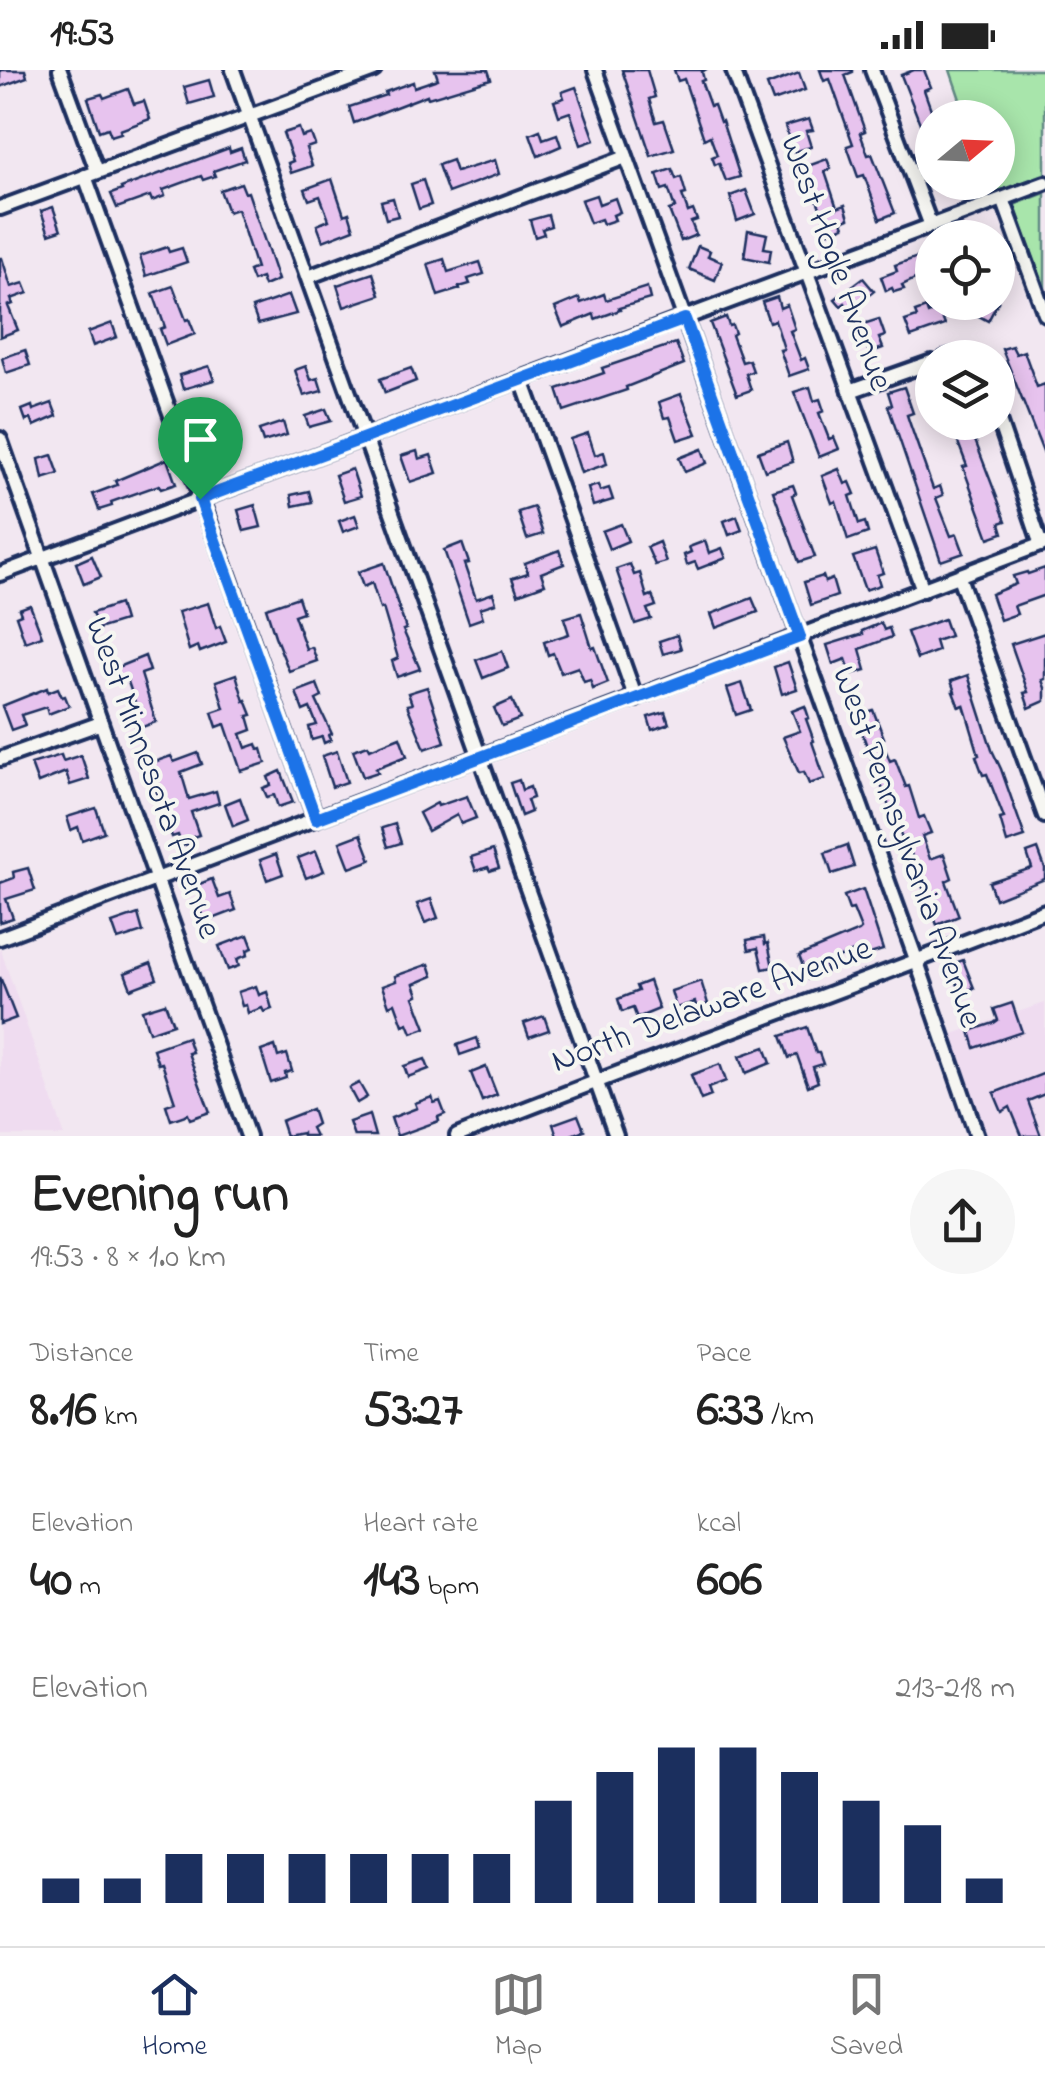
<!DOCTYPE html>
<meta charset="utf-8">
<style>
:root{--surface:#fff;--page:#f6f6f6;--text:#222;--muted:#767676;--line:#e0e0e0;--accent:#1b2f5e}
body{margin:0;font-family:"Indie Flower",sans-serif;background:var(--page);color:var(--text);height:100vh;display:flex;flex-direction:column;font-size:38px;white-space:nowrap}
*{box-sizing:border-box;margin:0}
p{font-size:32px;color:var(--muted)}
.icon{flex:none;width:55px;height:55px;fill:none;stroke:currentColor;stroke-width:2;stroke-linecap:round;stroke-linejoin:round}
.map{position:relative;height:1066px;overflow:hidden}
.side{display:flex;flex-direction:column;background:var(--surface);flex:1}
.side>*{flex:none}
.needle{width:65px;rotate:71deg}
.controls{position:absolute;left:915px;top:30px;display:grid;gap:20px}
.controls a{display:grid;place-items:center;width:100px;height:100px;border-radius:50%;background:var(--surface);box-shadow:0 5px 25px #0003;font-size:50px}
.pin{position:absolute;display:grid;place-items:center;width:85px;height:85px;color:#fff;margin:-102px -42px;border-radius:50% 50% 50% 0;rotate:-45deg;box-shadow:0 0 10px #0007}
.pin .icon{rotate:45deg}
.round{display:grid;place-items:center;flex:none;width:105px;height:105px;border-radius:52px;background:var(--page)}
.head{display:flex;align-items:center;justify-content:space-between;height:170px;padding:0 30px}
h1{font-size:55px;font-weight:800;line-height:75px}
.metrics{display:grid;grid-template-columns:repeat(3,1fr);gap:15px;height:170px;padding:10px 30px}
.metrics div{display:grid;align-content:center}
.metrics b{font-size:50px;font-weight:800}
.metrics small{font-size:28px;font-weight:400}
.metrics p{font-size:28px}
.chart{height:280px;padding:20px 30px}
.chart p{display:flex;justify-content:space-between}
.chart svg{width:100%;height:180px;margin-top:10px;stroke:var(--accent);stroke-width:6}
.status{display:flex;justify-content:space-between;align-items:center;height:70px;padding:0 50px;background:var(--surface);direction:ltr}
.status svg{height:28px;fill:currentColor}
.menu{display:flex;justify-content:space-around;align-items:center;height:140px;border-top:2px solid var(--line);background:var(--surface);font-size:28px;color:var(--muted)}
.menu a{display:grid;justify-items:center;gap:5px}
.menu .selected{color:var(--accent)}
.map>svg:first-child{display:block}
.built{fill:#efdcf0}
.green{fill:#a8e5ab;stroke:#628a84;stroke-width:2.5}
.building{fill:#e7c3ee;stroke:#1b2f5e;stroke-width:2.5}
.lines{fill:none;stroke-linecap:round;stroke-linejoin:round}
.minor-casing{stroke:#1b2f5e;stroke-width:20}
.minor{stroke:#f6f6f2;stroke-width:12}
.route-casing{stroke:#fff;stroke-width:20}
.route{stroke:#1a73e8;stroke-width:12}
.labels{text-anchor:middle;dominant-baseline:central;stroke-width:8;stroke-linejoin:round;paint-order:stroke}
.street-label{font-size:35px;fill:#1b2f5e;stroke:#f6f6f2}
</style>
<div class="status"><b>19:53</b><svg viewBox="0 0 49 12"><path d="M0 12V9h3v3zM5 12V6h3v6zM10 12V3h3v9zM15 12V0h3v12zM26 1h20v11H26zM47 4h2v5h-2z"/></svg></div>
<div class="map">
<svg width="1045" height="1066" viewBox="0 0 1045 1066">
<rect width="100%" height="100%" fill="#f2e7f1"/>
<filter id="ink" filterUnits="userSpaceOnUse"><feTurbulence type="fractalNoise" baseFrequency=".01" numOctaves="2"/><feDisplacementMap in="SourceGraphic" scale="20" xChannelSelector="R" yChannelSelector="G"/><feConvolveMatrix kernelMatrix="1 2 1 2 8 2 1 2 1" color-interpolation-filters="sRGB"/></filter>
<g filter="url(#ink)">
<!-- built -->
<g class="built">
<path d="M0,878L65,1066H0Z"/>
<path d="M1045,933V1066H984L949,965Z"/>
</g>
<!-- green -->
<g class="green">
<path d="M950,0H1045V107L994,126L989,113L998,112V48L966,47Z"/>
<path d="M1045,123V219L1014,135Z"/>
</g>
<!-- building -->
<g class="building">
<path d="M0,0H25L27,7L0,17Z"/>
<path d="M435,0H488L491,9L428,28L427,25L354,53L349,37L386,25L385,22L413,12L414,17L438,9Z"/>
<path d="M622,0H647L655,27L649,29L656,52L664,50L674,79L651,86Z"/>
<path d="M674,0H705L702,2L704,10L701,11L710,36L714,35L720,52L722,51L740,107L726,111L719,93L715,95L712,87L717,85L710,66L704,69L684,9L678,11Z"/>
<path d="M820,0H853V2L845,5L865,61L860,63L868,85L872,84L895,143L880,149L864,105L858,107L847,76L853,74L830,9L824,11Z"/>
<path d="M914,0H924L931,17L924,20L934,48H932V84L901,5Z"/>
<path d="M799,3L805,20L773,31L767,15Z"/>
<path d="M209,10L214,27L189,34L184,17Z"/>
<path d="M576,17L595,70L581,75L570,42L559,46L554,31L564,28L562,22Z"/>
<path d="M128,19L134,34L144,31L150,49L120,60L121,63L111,66L108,58L99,61L88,28L102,24L104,28Z"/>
<path d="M809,49L813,60L806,61L811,77L793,82L785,56Z"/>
<path d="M299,58L302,67L311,64L315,75L306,78L312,96L291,103L288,93L293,91L283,63Z"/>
<path d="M540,60L543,69L557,64L561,76L538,86L530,64Z"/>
<path d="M229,78L230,82L241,78L245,90L213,101L215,106L203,110L201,106L163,120L165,126L152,131L150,126L117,138L111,124L122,120L121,118Z"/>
<path d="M827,89L831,99L825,102L837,138L845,135L849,148L842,151L844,156L829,162L815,124L810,126L806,114L811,112L805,97Z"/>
<path d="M452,90L456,102L495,90L499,104L448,123L438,95Z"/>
<path d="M672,99L676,109L681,107L686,124L682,125L688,142L693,140L697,150L691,152L696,165L681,171L669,140L675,138L668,118L662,120L657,104Z"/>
<path d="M332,109L344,145L349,143L354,159L323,171L317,155L329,150L320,126L309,130L305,119Z"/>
<path d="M423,110L431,135L419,139L411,114Z"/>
<path d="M241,113L245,123L248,122L278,210L264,216L261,208L253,211L249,201L256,198L237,139L228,142L220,120Z"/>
<path d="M746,120L755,144L737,151L730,126Z"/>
<path d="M596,125L599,134L615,128L620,142L613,145L615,150L603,154L601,149L590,153L581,130Z"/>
<path d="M393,128L398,146L386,149L381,131Z"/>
<path d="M53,137L61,160L49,164L41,141Z"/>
<path d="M548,145L551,156L542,159L544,164L535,167L530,150Z"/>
<path d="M748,160L767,164L764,178L771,179L769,192L744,187Z"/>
<path d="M698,176L710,181L708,186L722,192L715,210L689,199Z"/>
<path d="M167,177L169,182L182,178L187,192L146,206L140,186Z"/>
<path d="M932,182V201L902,215L904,219L894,222L892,218L886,221L881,207L897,201L895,195Z"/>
<path d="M0,188H2L11,217L24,213L28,223L11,229L13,234L8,236L18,260L0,267Z"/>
<path d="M444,189L448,202L480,192L484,204L468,209L470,214L459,217L460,219L438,226L428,194Z"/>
<path d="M373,203L380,225L344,237L337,215Z"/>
<path d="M863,208L874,221L850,240L845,233L841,236L835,229Z"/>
<path d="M173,216L186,250L189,249L195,264L166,275L160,259L165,257L153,223Z"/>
<path d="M647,217L650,229L619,238L620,240L595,249L594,244L563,257L555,238L579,228L581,233L604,224L606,230Z"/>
<path d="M289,225L296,244L258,254L252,238Z"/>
<path d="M777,227L780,238L787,235L795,259L790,261L801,290L805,288L809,299L789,306L780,280L784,279L775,250L769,252L762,232Z"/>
<path d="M953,232H998L988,251Z"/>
<path d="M926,238L928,244L939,240L945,255L911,267L905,251L917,247L915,242Z"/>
<path d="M726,247L729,256L732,255L735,263L732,265L742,292L749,290L753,301L746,304L751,320L737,325L710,253Z"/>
<path d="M879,249L885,266L879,268L883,278L869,283L860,255Z"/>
<path d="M112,253L117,267L93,276L88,262Z"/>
<path d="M676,273L684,294L626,317L627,320L564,341L557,319L604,303L602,298Z"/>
<path d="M1012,276L1016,284L1024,281L1037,317L1045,314V387L1002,279Z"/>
<path d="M25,280L30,295L6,303L2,288Z"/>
<path d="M209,296L214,310L183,319L179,305Z"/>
<path d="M306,296L311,310L318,308L322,321L304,326L295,300Z"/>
<path d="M411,298L416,311L385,323L380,309Z"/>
<path d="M810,317L814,331L820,329L824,341L819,343L829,369L834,367L839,379L819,387L794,322Z"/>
<path d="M904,317L913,343L907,345L910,354L933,419L940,416L943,425L936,428L951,466L957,464L964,483L941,491L888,336L892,335L888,322Z"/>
<path d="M681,324L697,364L678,370L670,347L664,348L659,332Z"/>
<path d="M52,333L57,346L34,356L31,349L26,351L22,340L32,336L33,340Z"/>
<path d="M326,339L331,351L309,357L305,346Z"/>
<path d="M283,352L287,365L263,372L259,360Z"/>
<path d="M956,352H968L1006,451L1000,453L1003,463L989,468L963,397L967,396L951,354Z"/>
<path d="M588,363L595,385L604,382L607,394L581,403L570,369Z"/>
<path d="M217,369L225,391L211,396L203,374Z"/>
<path d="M787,372L793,392L765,401L758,382Z"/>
<path d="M702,379L707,393L685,402L679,388Z"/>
<path d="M417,381L419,389L431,385L437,403L410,412L401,386Z"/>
<path d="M52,385L59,404L43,409L39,389Z"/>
<path d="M167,389L176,414L161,419L159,415L111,432L112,436L99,440L93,424L117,415L115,411Z"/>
<path d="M352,399L361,426L344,431L335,405Z"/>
<path d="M839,399L845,414L850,412L855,424L850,426L859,454L865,452L868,463L848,470L836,431L832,433L822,406Z"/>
<path d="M598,415L600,421L609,418L613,430L593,436L588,418Z"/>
<path d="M793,415L796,423L792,425L815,487L799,492L773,421Z"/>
<path d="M309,421L312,432L293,436L291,425Z"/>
<path d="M255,435L261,457L244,461L238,440Z"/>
<path d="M534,437L543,464L527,469L518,442Z"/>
<path d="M355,445L359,456L343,462L339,451Z"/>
<path d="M737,446L742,460L729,465L724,451Z"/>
<path d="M621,454L628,471L609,479L602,461Z"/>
<path d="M705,471L709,483L722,478L726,488L698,499L695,492L687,495L684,485L691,482L689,477Z"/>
<path d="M659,472L666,492L655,495L647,477Z"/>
<path d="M462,473L469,493L464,494L476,529L493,523L496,533L480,538L483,548L469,553L444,480Z"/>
<path d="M559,480L564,494L541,503L545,514L518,524L512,508L528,503L525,493Z"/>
<path d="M875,480L883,503L877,505L880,515L865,520L853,487Z"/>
<path d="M92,486L101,507L84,514L76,493Z"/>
<path d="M384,493L406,559L403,560L420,599L397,607L392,591L398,588L383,538L380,539L372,513L363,517L358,502Z"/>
<path d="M630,494L634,505L640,503L647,527L652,525L656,536L647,539L651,549L635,554L616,499Z"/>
<path d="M1045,498V525L1014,536L1017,544L1000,550L991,524L1016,514L1013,506L1027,502L1028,504Z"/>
<path d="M823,506L825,512L832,509L837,526L811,535L804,512Z"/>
<path d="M298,527L303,542L294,545L306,579L312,577L317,591L289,601L275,566L266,538Z"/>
<path d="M752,528L758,542L716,558L711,544Z"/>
<path d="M208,533L216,558L220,556L226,572L200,582L198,576L189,580L178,542Z"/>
<path d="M119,534L124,551L98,559L92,543Z"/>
<path d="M30,535L42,566L25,572L16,546L21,544L19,539Z"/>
<path d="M581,543L592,578L595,577L608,613L593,619L590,610L584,612L578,597L561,603L553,583L548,585L544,572L569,564L564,548Z"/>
<path d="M944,549L950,566L935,571L938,581L917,589L907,562Z"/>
<path d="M881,553L884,560L889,558L892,567L860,579L866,600L851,604L846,589L833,594L827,575L863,564L862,561Z"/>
<path d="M1045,563V609L1042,610L1045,618V631L1029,638L1024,623L1028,622L1011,574Z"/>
<path d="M677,565L681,579L663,584L659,571Z"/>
<path d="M502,581L508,598L483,608L476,590Z"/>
<path d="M145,586L150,601L141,604L156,652L137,659L129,637L136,635L127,609L118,613L113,599Z"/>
<path d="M788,592L797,619L782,624L774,597Z"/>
<path d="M236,604L244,631L246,630L252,645L248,646L252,660L241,664L246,678L257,674L259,680L262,679L266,693L241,701L225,654L217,657L212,642L224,638L216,611Z"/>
<path d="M968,605L992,680L1001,699L1025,767L1007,773L1000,749L1004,748L987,704L983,705L976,686L979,685L964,635L959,637L953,622H955L951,611Z"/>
<path d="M742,613L751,640L736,645L727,618Z"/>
<path d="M317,614L322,627L316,630L332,664L329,665L331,670L324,673L322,667L312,670L309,657L317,655L310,638L303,641L296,622Z"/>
<path d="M427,617L445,672L425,679L407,635L412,634L408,623Z"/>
<path d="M47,618L48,622L58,618L62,627L65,626L69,636L48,644L46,637L21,645L25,655L11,660L2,636Z"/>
<path d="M512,630L520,649L502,656L494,638Z"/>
<path d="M805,636L809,648L806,649L814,671L812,672L825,709L809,714L804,702L799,703L783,667L800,661L792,641Z"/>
<path d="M873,640L884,668L881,669L890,691L895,689L906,717L909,716L919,748L924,746L931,763L922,766L930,789L944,784L952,808L946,811L959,846L937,855L916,799L914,800L910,790L913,789L905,767L902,768L892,745L856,646Z"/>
<path d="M665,642L669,654L652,660L648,647Z"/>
<path d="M400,667L407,686L376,698L378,702L363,707L353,680L368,675L370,679Z"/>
<path d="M337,681L347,712L332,717L322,686Z"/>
<path d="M198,683L202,694L181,702L189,729L216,721L219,733L191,742L199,765L193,767L195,772L182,776L178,765L172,767L155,717L159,716L151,693L171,686L174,692Z"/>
<path d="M61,685L63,691L81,685L89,709L70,715L66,702L38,713L31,694Z"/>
<path d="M281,701L293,732L278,737L274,725L267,727L263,718L271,715L268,707Z"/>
<path d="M519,710L522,720L530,717L533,728L527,730L531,742L521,746L510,713Z"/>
<path d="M467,726L476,748L461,754L457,745L428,761L419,743L437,733L438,736Z"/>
<path d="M240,728L248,750L233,756L225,734Z"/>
<path d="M96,738L104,762L82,770L78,757L71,760L67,747Z"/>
<path d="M395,754L401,773L388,777L382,758Z"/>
<path d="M361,764L371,790L350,798L340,772Z"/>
<path d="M847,775L854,797L832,804L825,783Z"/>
<path d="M1038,779L1045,798V809L995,829L989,812L1032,798L1027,783Z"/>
<path d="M493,780L499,798L490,801L488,797L476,801L471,787Z"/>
<path d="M316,781L324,801L306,808L298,788Z"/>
<path d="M276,784L283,804L267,810L260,790Z"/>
<path d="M28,798L35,820L6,829L13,848L0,852V813L14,808L13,802Z"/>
<path d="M212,809L219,828L230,824L236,840L205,852L200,840L205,838L197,815Z"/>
<path d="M863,819L883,880L867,885L865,878L824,893L827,901L808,909L799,886L859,861L861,859L853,839L849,840L844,826Z"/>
<path d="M431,829L438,848L425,853L417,834Z"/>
<path d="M138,844L143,862L118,870L112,853Z"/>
<path d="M248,865L253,878L247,880L248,885L237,889L239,896L228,900L219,876Z"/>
<path d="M764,867L765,874L768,873L773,897L763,899L758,878L749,880L747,870Z"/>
<path d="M963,890L974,918L961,923L950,895Z"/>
<path d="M151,893L157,909L131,919L125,903Z"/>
<path d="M429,894L433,906L414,914L418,925L414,927L426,958L412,963L408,953L403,955L395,933L389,936L382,916L396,911L395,906Z"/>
<path d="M0,907L16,948L0,954Z"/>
<path d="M649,911L659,939L637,948L633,938L622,942L618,929L638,921L636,916Z"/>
<path d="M701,911L708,934L697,938L695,932L676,938L671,921Z"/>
<path d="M256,916L259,925L267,922L272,939L264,942L262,938L248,943L246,935L242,936L238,922Z"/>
<path d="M165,933L173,954L149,962L142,940Z"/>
<path d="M1012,933L1022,962L975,978L970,961L994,953L998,950L994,939Z"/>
<path d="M544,946L549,960L529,967L524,953Z"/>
<path d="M807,957L816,983H819L823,994L813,997L818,1012L808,1016L797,985L789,988L781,966Z"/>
<path d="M187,967L192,982L188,983L210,1042L190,1049L188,1044L171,1050L166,1035L175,1032L162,993L158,994L153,979Z"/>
<path d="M477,968L480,978L460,985L457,975Z"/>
<path d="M275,976L278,987L287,984L292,1001L285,1003L286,1008L271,1013L261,981Z"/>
<path d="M765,977L771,993L746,1003L740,986Z"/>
<path d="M425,989L429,999L408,1007L404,996Z"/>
<path d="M720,994L726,1011L708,1018L711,1026L701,1030L691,1005Z"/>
<path d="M486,997L497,1025L482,1031L471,1003Z"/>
<path d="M1045,1003V1024L1028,1031L1041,1066H1022L1010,1037L1002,1042L994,1023Z"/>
<path d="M359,1013L367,1027L357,1033L349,1018Z"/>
<path d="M432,1027L434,1033L440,1031L445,1044L438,1047L439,1051L397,1066L391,1048L417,1038L415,1033Z"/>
<path d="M312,1039L317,1054L311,1058L315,1066H302V1063L286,1066L281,1051Z"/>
<path d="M369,1045L375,1066H354L349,1052Z"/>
<path d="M578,1045L584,1060L569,1066H557L553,1054Z"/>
</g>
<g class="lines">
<!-- minor casing -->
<g class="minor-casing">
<g id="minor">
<path d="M60,0L97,101"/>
<path d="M233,0L616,1066"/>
<path d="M595,0L917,892L977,1066"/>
<path d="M733,0L923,520"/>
<path d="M872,0L931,156"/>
<path d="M85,106L316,749"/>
<path d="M1003,129L1045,244"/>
<path d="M0,138L374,0"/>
<path d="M308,207L626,87"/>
<path d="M945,288C953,285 964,282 971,288"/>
<path d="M522,310L636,629"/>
<path d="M850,321L932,292"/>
<path d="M998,348L1041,475"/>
<path d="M0,369L248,1066"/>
<path d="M0,504L1045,113"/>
<path d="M959,507L1045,746"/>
<path d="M0,689L101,653"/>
<path d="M0,868L1045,473"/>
<path d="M457,1066C652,988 850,918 1045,841"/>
</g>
</g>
<!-- minor -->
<use href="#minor" class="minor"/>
</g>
</g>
<g class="lines" filter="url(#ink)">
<!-- route casing -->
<g class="route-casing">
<path id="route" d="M685,249L800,567L316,749L200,429Z"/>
</g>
<!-- route -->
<use href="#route" class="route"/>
</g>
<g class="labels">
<!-- street labels -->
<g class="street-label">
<text transform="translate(835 193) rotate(70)">West Hogle Avenue</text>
<text transform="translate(152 708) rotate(70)">West Minnesota Avenue</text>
<text transform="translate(906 777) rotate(70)">West Pennsylvania Avenue</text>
<text transform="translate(712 936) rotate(-20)">North Delaware Avenue</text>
</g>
</g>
</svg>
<div class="controls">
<a><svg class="needle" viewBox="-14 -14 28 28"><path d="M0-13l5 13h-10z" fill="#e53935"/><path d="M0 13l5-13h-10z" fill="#767676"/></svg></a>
<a><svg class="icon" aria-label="locate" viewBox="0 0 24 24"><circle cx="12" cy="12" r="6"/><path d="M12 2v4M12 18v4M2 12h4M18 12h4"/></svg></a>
<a><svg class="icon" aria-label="layers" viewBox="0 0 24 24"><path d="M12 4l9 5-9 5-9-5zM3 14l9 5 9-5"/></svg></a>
</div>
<div class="pin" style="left:200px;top:429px;background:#1e9e55"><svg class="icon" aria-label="arrive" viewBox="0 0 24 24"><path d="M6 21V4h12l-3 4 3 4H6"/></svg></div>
</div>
<section class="side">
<div class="head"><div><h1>Evening run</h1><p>19:53 · 8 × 1.0 km</p></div><a class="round"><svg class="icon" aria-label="share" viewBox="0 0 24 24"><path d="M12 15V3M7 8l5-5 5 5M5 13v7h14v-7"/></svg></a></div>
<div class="metrics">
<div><p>Distance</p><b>8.16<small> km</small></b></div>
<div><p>Time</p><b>53:27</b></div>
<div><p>Pace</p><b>6:33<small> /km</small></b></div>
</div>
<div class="metrics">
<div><p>Elevation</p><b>40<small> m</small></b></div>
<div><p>Heart rate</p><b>143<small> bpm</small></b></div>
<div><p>kcal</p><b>606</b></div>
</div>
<div class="chart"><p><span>Elevation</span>213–218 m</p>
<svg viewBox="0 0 160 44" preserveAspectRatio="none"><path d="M5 44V38M15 44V38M25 44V32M35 44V32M45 44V32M55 44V32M65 44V32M75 44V32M85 44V19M95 44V12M105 44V6M115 44V6M125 44V12M135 44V19M145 44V25M155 44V38"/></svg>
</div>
</section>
<nav class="menu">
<a class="selected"><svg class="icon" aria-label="home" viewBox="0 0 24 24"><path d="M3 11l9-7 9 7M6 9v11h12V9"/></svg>Home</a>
<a><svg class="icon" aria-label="map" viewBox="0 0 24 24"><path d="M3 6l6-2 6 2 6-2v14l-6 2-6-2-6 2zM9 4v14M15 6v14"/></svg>Map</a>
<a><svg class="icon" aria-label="saved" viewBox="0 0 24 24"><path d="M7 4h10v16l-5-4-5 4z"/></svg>Saved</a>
</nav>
